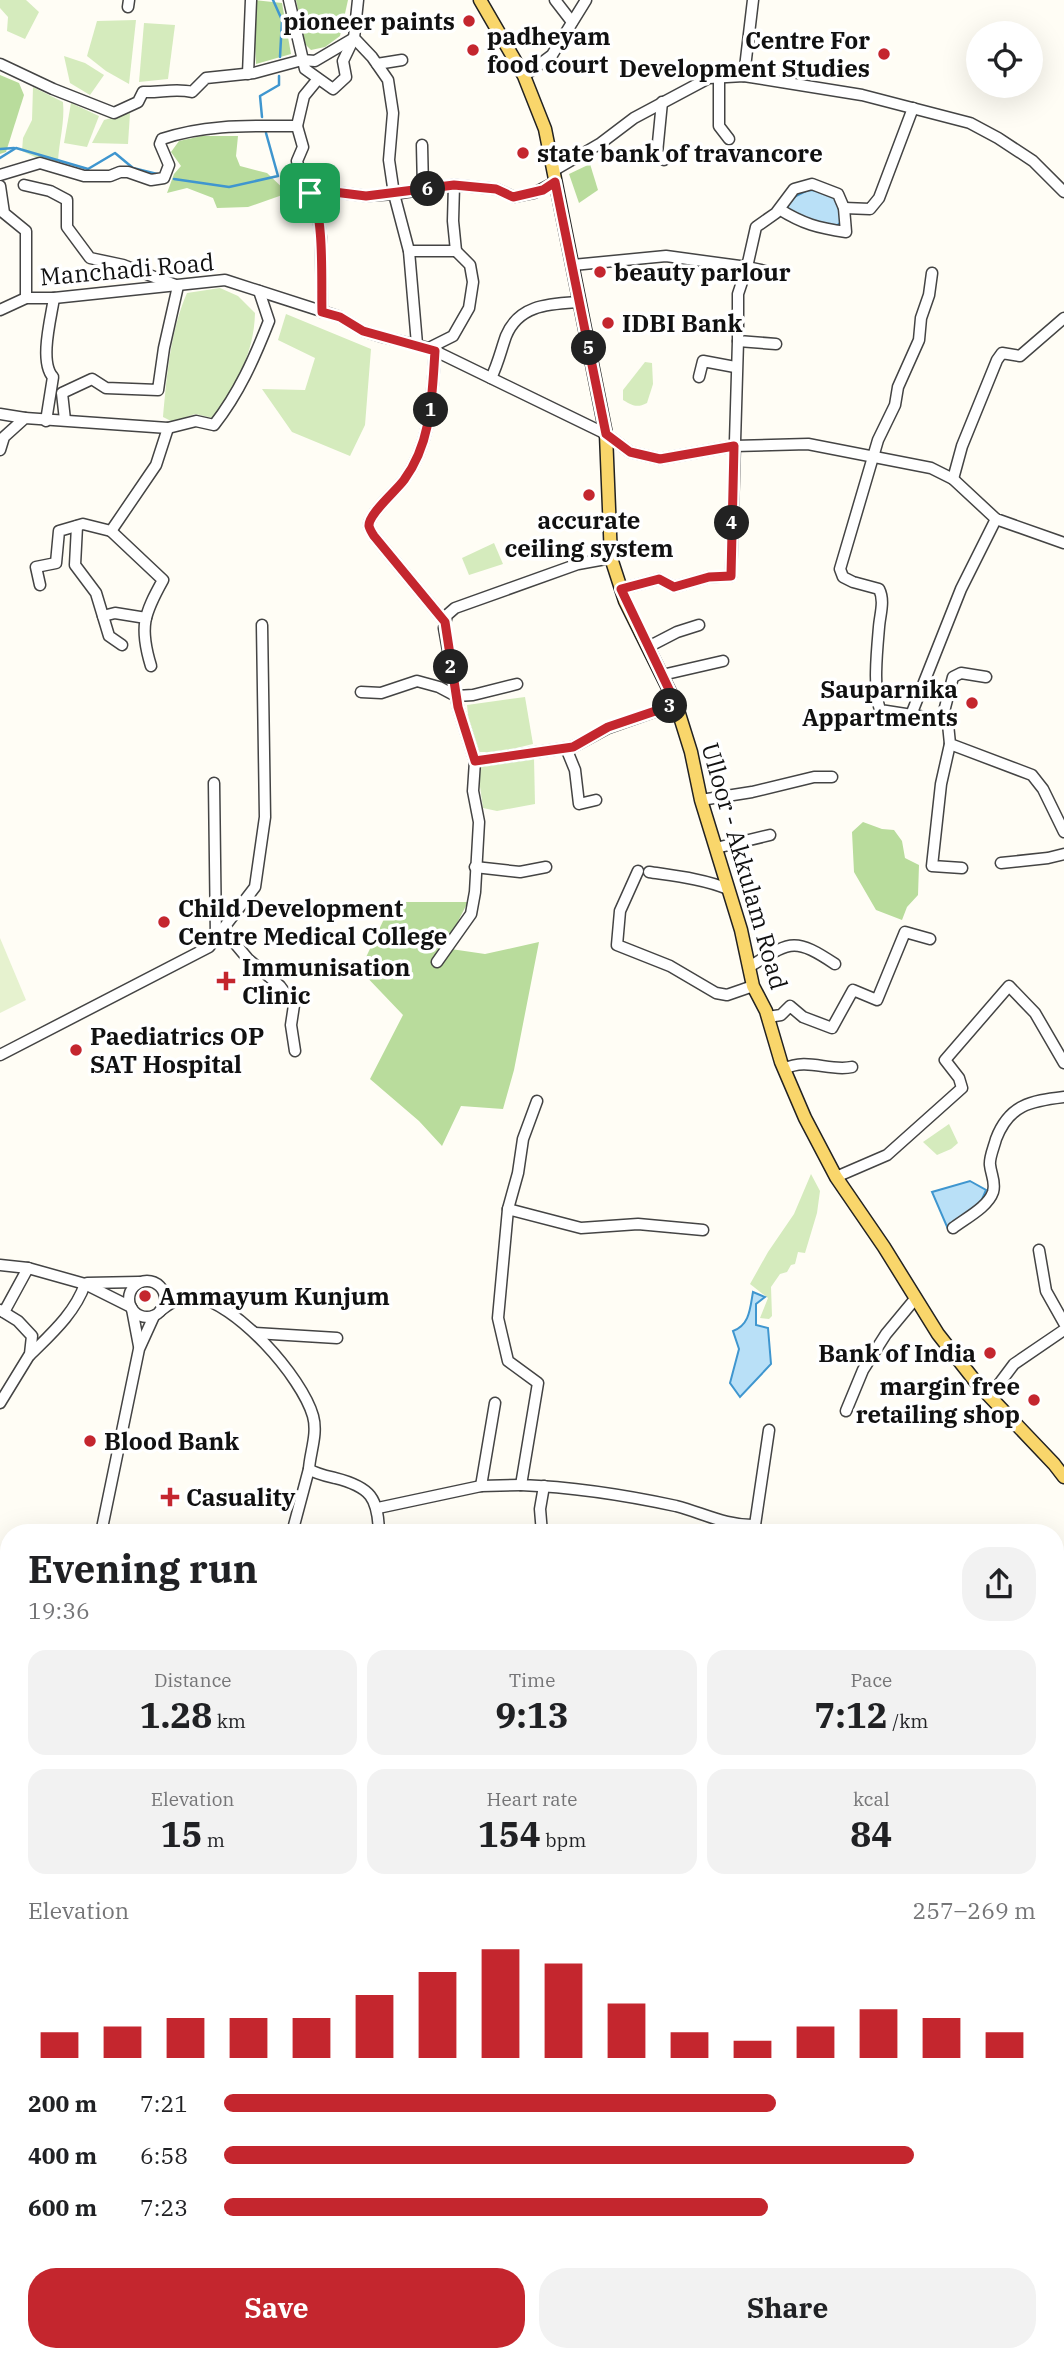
<!DOCTYPE html>
<meta charset="utf-8">
<style>
:root{--surface:#fff;--page:#f2f2f2;--text:#202124;--muted:#757577;--accent:#c4262e}
body{margin:0;font-family:"IBM Plex Serif",serif;background:var(--page);color:var(--text);height:100vh;display:flex;flex-direction:column;font-size:26px;white-space:nowrap}
*{box-sizing:border-box;margin:0}
p{font-size:23px;color:var(--muted)}
.icon{flex:none;width:38px;height:38px;fill:none;stroke:currentColor;stroke-width:2;stroke-linecap:round;stroke-linejoin:round}
.map{position:relative;flex:1;overflow:hidden}
.panel{position:absolute;left:0px;top:1524px;width:1064px;height:838px;display:flex;flex-direction:column;background:var(--surface);border-radius:28px 28px 0 0;box-shadow:0 7px 28px #0002}
.panel>*{flex:none}
.fabs{position:absolute;left:966px;top:21px;display:grid;gap:14px}
.fabs a{display:grid;place-items:center;width:77px;height:77px;border-radius:50%;background:var(--surface);box-shadow:0 7px 28px #0002;font-size:35px}
.pin{position:absolute;display:grid;place-items:center;width:60px;height:60px;color:#fff;margin:-30px;border-radius:14px;box-shadow:0 4px 10px #0006}
.km{position:absolute;width:35px;height:35px;margin:-18px;border-radius:50%;background:#222;color:#fff;font-size:19px;line-height:35px;text-align:center}
.round{display:grid;place-items:center;flex:none;width:74px;height:74px;border-radius:28px;background:var(--page)}
.head{display:flex;align-items:center;justify-content:space-between;height:119px;padding:0 28px}
h1{font-size:38px;font-weight:800;line-height:52px}
.metrics{display:grid;grid-template-columns:repeat(3,1fr);gap:10px;height:119px;padding:7px 28px}
.metrics div{display:grid;align-content:center;border-radius:18px;background:var(--page);text-align:center}
.metrics b{font-size:35px;font-weight:800}
.metrics small{font-size:19px;font-weight:400}
.metrics p{font-size:19px}
.chart{height:196px;padding:14px 28px}
.chart p{display:flex;justify-content:space-between}
.chart svg{width:100%;height:126px;margin-top:7px;stroke:var(--accent);stroke-width:6}
.action{display:flex;gap:14px;margin-top:auto;padding:14px 28px}
.action a{flex:1;height:80px;border-radius:28px;background:var(--accent);color:#fff;font-size:28px;font-weight:800;line-height:80px;text-align:center}
.action a+a{background:var(--page);color:var(--text)}
ul{padding:0 28px;list-style:none;font-size:23px}
li{display:grid;grid-template-columns:112px 84px 1fr;align-items:center;height:52px}
li i{height:18px;border-radius:9px;background:var(--accent)}
.map>svg:first-child{display:block}
.green{fill:#d5ebbd}
.forest{fill:#b9dc9c}
.pitch{fill:#e6f2cf}
.water{fill:#b9e0f7;stroke:#3f96cf;stroke-width:2}
.lines{fill:none;stroke-linecap:round;stroke-linejoin:round}
.stream{stroke:#3f96cf;stroke-width:2.5}
.river{stroke:#b9e0f7;stroke-width:18}
.minor-casing{stroke:#444;stroke-width:13}
.major-casing{stroke:#222;stroke-width:15}
.minor{stroke:#fff;stroke-width:10}
.major{stroke:#f9d66b;stroke-width:12}
.route-casing{stroke:#fff;stroke-width:14}
.route{stroke:#c4262e;stroke-width:9}
.poi-dot{fill:#c4262e;stroke:#fff;stroke-width:2.5}
.labels{text-anchor:middle;dominant-baseline:central;stroke-width:7;stroke-linejoin:round;paint-order:stroke}
.poi-label{font-size:24px;font-weight:bold;fill:#111;stroke:#fff;text-anchor:start}
.street-label{font-size:24px;fill:#111;stroke:#fff}
</style>
<div class="map">
<svg width="1064" height="2361" viewBox="0 0 1064 2361">
<rect width="100%" height="100%" fill="#fffdf5"/>
<!-- green -->
<g class="green">
<path d="M0,0H26L39,12L25,39L7,31L8,17L0,8Z"/>
<path d="M136,20L129,84L106,71L87,56L97,21Z"/>
<path d="M144,23L175,25L168,79L139,82Z"/>
<path d="M64,56L85,63L104,75L90,95L70,83Z"/>
<path d="M33,87L63,102C65,122 59,141 58,162L37,158L22,151L23,138L32,120Z"/>
<path d="M71,103L99,116L87,147L64,143Z"/>
<path d="M130,113L128,144L92,143L104,120Z"/>
<path d="M220,288L238,296L255,313C254,354 236,384 213,418L195,414L173,422L163,417C167,376 170,332 187,293Z"/>
<path d="M286,314L371,349L365,425L350,456L292,432L262,389L305,390L315,358L278,340Z"/>
<path d="M645,362L652,363L653,384L647,403C637,408 633,406 623,400V390Z"/>
<path d="M494,543L503,564L469,575L462,558Z"/>
<path d="M525,697L533,744L500,752H477L469,724L467,705Z"/>
<path d="M534,758L535,804L497,811L483,808L477,765Z"/>
<path d="M949,1124L958,1143L951,1149L937,1155L923,1142Z"/>
<path d="M811,1174L820,1191L817,1213L805,1253L798,1252L795,1264L791,1265L787,1272L780,1274L771,1287L772,1316L769,1319L760,1318L768,1298L750,1284L768,1252L794,1214Z"/>
</g>
<!-- forest -->
<g class="forest">
<path d="M253,0L282,3L291,54L256,64Z"/>
<path d="M296,0H348L340,36L325,47L311,50L305,44Z"/>
<path d="M0,75L19,83L24,95L6,152L0,154Z"/>
<path d="M202,136H238L236,156L240,166L267,173L288,193L248,207L217,208L213,198L187,188L167,193L174,174L181,166L171,152L179,141Z"/>
<path d="M590,164L598,190L579,203L569,174Z"/>
<path d="M863,822L882,829L894,830L902,841L905,858L919,865L918,895L907,907L902,920L876,910L854,872L852,832Z"/>
<path d="M392,902H468L444,948L485,954L539,942L514,1070L503,1109L461,1106L442,1146L419,1121L370,1079L403,1015L360,970Z"/>
</g>
<!-- pitch -->
<path class="pitch" d="M0,938L26,1000L0,1013Z"/>
<!-- water -->
<g class="water">
<path d="M808,190L824,191L841,202L842,221L832,230L784,213L792,198Z"/>
<path d="M970,1181L986,1190L978,1209L948,1229L932,1192Z"/>
<path d="M753,1292L765,1297L756,1304V1325L768,1328L771,1364L740,1397L730,1383L739,1349L733,1331C750,1325 750,1308 753,1292Z"/>
</g>
<g class="lines">
<!-- stream -->
<g class="stream">
<path d="M273,0L282,20L280,57"/>
<path d="M262,117L260,96L279,85V76"/>
<path d="M0,149L14,148"/>
<path d="M0,158L16,148L88,169L115,153L133,168L157,174"/>
<path d="M174,179L229,187L278,176L266,133"/>
</g>
<!-- river -->
<g class="river">
<path d="M1055,2126H1064"/>
<path d="M414,2361L424,2354"/>
</g>
<!-- minor casing -->
<g class="minor-casing">
<g id="minor">
<path d="M289,0L305,69L333,89L346,77L343,61L354,38"/>
<path d="M555,0L572,22"/>
<path d="M128,7L129,0"/>
<path d="M0,64L53,89L114,113L138,102L143,92C160,93 175,88 192,92L206,78L254,73L302,60L315,61L354,38"/>
<path d="M377,64L402,60"/>
<path d="M248,74L251,0"/>
<path d="M524,76L552,55L586,0"/>
<path d="M744,76L753,0"/>
<path d="M719,78V126L729,139"/>
<path d="M662,102L657,153L664,160"/>
<path d="M297,126L304,96L318,79"/>
<path d="M422,145L423,189"/>
<path d="M553,171L601,143L634,118L709,78L744,76L862,95L970,123L998,138L1033,161L1064,192"/>
<path d="M0,175L40,163L84,176H110L120,172H128L151,180L164,178L169,165L160,144L162,139C206,124 251,126 297,126L303,147L297,161L303,185L316,199L321,238L322,312"/>
<path d="M24,185L50,191L67,200V227L90,258L123,265L178,286L164,348L158,390L106,388L92,379L62,393L65,420"/>
<path d="M0,186L4,213L26,231V298"/>
<path d="M310,193L326,191L366,196L394,194L389,160L393,113L388,80L372,57L354,38L358,0"/>
<path d="M844,208L870,209L879,198L913,108"/>
<path d="M409,251H456L453,221L454,185"/>
<path d="M573,265L666,256L747,267L756,227L776,213L794,189L812,184L838,194L844,208L846,232C818,228 803,224 779,209"/>
<path d="M932,273L929,295L921,318L919,340L898,387L895,405L878,440L840,569L843,577L853,582L879,589C885,601 880,614 879,627C877,650 873,689 880,710L944,720L948,724L950,744L1032,775L1043,789L1064,832"/>
<path d="M0,310L26,298H54L225,280L340,317L363,331L383,337L429,348L606,434L630,452L660,459L734,446L808,444L931,468L953,479L996,519L1064,543"/>
<path d="M417,344L409,251L394,194L454,185L496,189L514,197L534,193L555,182"/>
<path d="M776,344L738,341V294L747,267L779,274"/>
<path d="M429,348L453,336L469,308L473,282L470,265L456,251"/>
<path d="M435,351C432,395 432,442 404,480C397,490 368,514 369,526C370,530 372,533 374,536L445,622"/>
<path d="M699,377L703,361L735,367"/>
<path d="M491,378C498,364 501,350 506,336C519,304 550,304 580,302"/>
<path d="M0,414L25,418"/>
<path d="M46,421L53,377C39,362 51,318 54,298"/>
<path d="M0,450L4,437L25,418L168,428L196,421L214,425C239,393 254,359 269,321L259,291"/>
<path d="M953,479L962,446L997,360L1002,353L1020,356L1064,318"/>
<path d="M77,526L75,565L96,593L109,636L122,645"/>
<path d="M111,531L163,580C144,614 139,627 151,666"/>
<path d="M40,585L36,567L56,563L59,531L83,524L111,531L156,465L168,428"/>
<path d="M621,589L659,579L674,587L709,577L731,576L738,341"/>
<path d="M103,616L115,613L146,618"/>
<path d="M648,647L677,632L699,625"/>
<path d="M662,675L723,661"/>
<path d="M361,692L381,693L417,681L439,687L456,696L473,695L517,684"/>
<path d="M911,715L961,589L996,519"/>
<path d="M942,719L953,677L961,673L986,677"/>
<path d="M950,744L941,784L932,866L962,868"/>
<path d="M566,748L575,770L579,804L596,800"/>
<path d="M475,761L573,747L608,728L676,704"/>
<path d="M214,783L216,938"/>
<path d="M701,800L752,792L814,777H832"/>
<path d="M716,848L770,835"/>
<path d="M1001,863L1048,858L1064,854"/>
<path d="M475,867L520,872L546,867"/>
<path d="M638,871L620,911L617,945L670,966L716,993L727,995L753,986"/>
<path d="M649,872C676,876 704,879 728,889"/>
<path d="M223,929L248,959L280,986L294,1005L291,1025L295,1051"/>
<path d="M437,962L471,914L475,892L479,822L473,791L475,761L458,707L444,628L447,615L455,608L578,564L611,558"/>
<path d="M749,967C790,942 793,936 835,964"/>
<path d="M768,1017L781,1015L790,1006L803,1017L832,1028L853,990L877,1000L905,932L930,939"/>
<path d="M0,1055L209,947L255,887L265,817L262,625"/>
<path d="M784,1069C807,1057 829,1072 852,1067"/>
<path d="M836,1177L887,1155L962,1088L959,1078L945,1060L1009,986L1035,1013L1064,1063"/>
<path d="M508,1209L518,1173L523,1139L537,1101"/>
<path d="M953,1228C966,1218 988,1207 993,1192C996,1182 991,1175 990,1165C989,1158 994,1147 996,1139C1009,1105 1030,1101 1064,1097"/>
<path d="M703,1230L638,1224L581,1228L508,1209L498,1318L508,1361L538,1383L521,1485C573,1487 625,1495 676,1506C703,1513 726,1526 755,1525L756,1533"/>
<path d="M1039,1250L1046,1291L1064,1323"/>
<path d="M0,1265L28,1268L85,1284L131,1307"/>
<circle cx="147" cy="1299" r="18"/>
<path d="M87,1283L139,1282"/>
<path d="M132,1309L139,1346"/>
<path d="M0,1310L18,1321L32,1336L30,1354L0,1403"/>
<path d="M160,1311C171,1303 179,1295 194,1297C235,1301 302,1377 313,1416C318,1434 310,1452 309,1469C316,1474 326,1476 335,1478C371,1487 378,1498 379,1533"/>
<path d="M4,1312L28,1268"/>
<path d="M255,1333L337,1338"/>
<path d="M30,1355C51,1334 75,1313 85,1284"/>
<path d="M990,1396L1014,1364L1064,1330"/>
<path d="M846,1411L863,1370L886,1334L915,1299"/>
<path d="M481,1486L495,1403"/>
<path d="M378,1508L481,1486L521,1485"/>
<path d="M755,1525L769,1430"/>
<path d="M101,1533L139,1349L154,1316"/>
<path d="M292,1533L309,1469"/>
<path d="M542,1533L540,1509L544,1486"/>
<path d="M1055,1719L1062,1717L1064,1713"/>
<path d="M0,1824L9,1823"/>
<path d="M0,1841L9,1840"/>
<path d="M1055,1862L1064,1859"/>
<path d="M0,1901H9"/>
<path d="M1055,1949L1064,1950"/>
<path d="M0,1960H9"/>
<path d="M0,2037L9,2039"/>
<path d="M1055,2103H1064"/>
<path d="M1055,2137H1064"/>
<path d="M0,2156L9,2155"/>
<path d="M1055,2178L1064,2175"/>
<path d="M0,2272L9,2273"/>
<path d="M1055,2301L1064,2300"/>
<path d="M0,2329L9,2328"/>
<path d="M186,2354L208,2361"/>
<path d="M473,2354L479,2361"/>
<path d="M820,2354L826,2361"/>
<path d="M37,2361L38,2354"/>
<path d="M234,2361L236,2354"/>
<path d="M617,2361L629,2354"/>
</g>
</g>
<!-- major casing -->
<g class="major-casing">
<g id="major">
<path d="M480,0L524,76L545,129L606,434L611,558L625,601L676,704L691,752L701,800L741,930L753,986L766,1011L781,1062L805,1118L836,1177L884,1247L938,1334L975,1381L1054,1464L1064,1477"/>
<path d="M1055,1588L1064,1590"/>
<path d="M1055,1600L1064,1602"/>
<path d="M0,1734L9,1733"/>
<path d="M0,1751L9,1750"/>
<path d="M1055,2340L1064,2330"/>
<path d="M1043,2361L1047,2354"/>
<path d="M1056,2361L1064,2348"/>
</g>
</g>
<!-- minor -->
<use href="#minor" class="minor"/>
<!-- major -->
<use href="#major" class="major"/>
</g>
<g class="lines">
<!-- route casing -->
<g class="route-casing">
<path id="route" d="M555,182L606,434L630,452L660,459L734,446L731,576L709,577L674,587L659,579L621,589L676,704L608,727L573,747L475,761L458,707L445,622L374,536C372,533 370,530 369,526C368,514 397,490 404,480C432,442 432,395 435,351L363,331L340,317L322,312C321,286 325,210 310,193L326,191L366,196L454,185L496,189L513,197L543,190Z"/>
</g>
<!-- route -->
<use href="#route" class="route"/>
</g>
<!-- markers -->
<g class="poi-dot">
<circle cx="469" cy="21" r="7"/>
<circle cx="473" cy="50" r="7"/>
<circle cx="884" cy="54" r="7"/>
<circle cx="523" cy="153" r="7"/>
<circle cx="600" cy="272" r="7"/>
<circle cx="608" cy="323" r="7"/>
<circle cx="589" cy="495" r="7"/>
<circle cx="972" cy="703" r="7"/>
<circle cx="164" cy="922" r="7"/>
<path d="M222.5 970.5h7v7h7v7h-7v7h-7v-7h-7v-7h7z"/>
<circle cx="76" cy="1050" r="7"/>
<circle cx="145" cy="1296" r="7"/>
<circle cx="990" cy="1353" r="7"/>
<circle cx="1034" cy="1400" r="7"/>
<circle cx="90" cy="1441" r="7"/>
<path d="M166.5 1486.5h7v7h7v7h-7v7h-7v-7h-7v-7h7z"/>
</g>
<g class="labels">
<!-- poi labels -->
<g class="poi-label">
<text x="455" y="21" text-anchor="end">pioneer paints</text>
<text x="487" y="36">padheyam<tspan x="487" dy="28">food court</tspan></text>
<text x="870" y="40" text-anchor="end">Centre For<tspan x="870" dy="28">Development Studies</tspan></text>
<text x="537" y="153">state bank of travancore</text>
<text x="614" y="272">beauty parlour</text>
<text x="622" y="323">IDBI Bank</text>
<text x="589" y="520" text-anchor="middle">accurate<tspan x="589" dy="28">ceiling system</tspan></text>
<text x="958" y="689" text-anchor="end">Sauparnika<tspan x="958" dy="28">Appartments</tspan></text>
<text x="178" y="908">Child Development<tspan x="178" dy="28">Centre Medical College</tspan></text>
<text x="242" y="967">Immunisation<tspan x="242" dy="28">Clinic</tspan></text>
<text x="90" y="1036">Paediatrics OP<tspan x="90" dy="28">SAT Hospital</tspan></text>
<text x="159" y="1296">Ammayum Kunjum</text>
<text x="976" y="1353" text-anchor="end">Bank of India</text>
<text x="1020" y="1386" text-anchor="end">margin free<tspan x="1020" dy="28">retailing shop</tspan></text>
<text x="104" y="1441">Blood Bank</text>
<text x="186" y="1497">Casuality</text>
</g>
<!-- street labels -->
<g class="street-label">
<text transform="translate(127 269) rotate(-5)">Manchadi Road</text>
<text transform="translate(745 866) rotate(74)">Ulloor - Akkulam Road</text>
</g>
</g>
</svg>
<div class="fabs">
<a><svg class="icon" aria-label="locate" viewBox="0 0 24 24"><circle cx="12" cy="12" r="6"/><path d="M12 2v4M12 18v4M2 12h4M18 12h4"/></svg></a>
</div>
<div class="pin" style="left:310px;top:193px;background:#1e9e55"><svg class="icon" aria-label="arrive" viewBox="0 0 24 24"><path d="M6 21V4h12l-3 4 3 4H6"/></svg></div>
<b class="km" style="left:431px;top:410px">1</b>
<b class="km" style="left:451px;top:667px">2</b>
<b class="km" style="left:670px;top:706px">3</b>
<b class="km" style="left:732px;top:523px">4</b>
<b class="km" style="left:589px;top:348px">5</b>
<b class="km" style="left:428px;top:189px">6</b>
<section class="panel">
<div class="head"><div><h1>Evening run</h1><p>19:36</p></div><a class="round"><svg class="icon" aria-label="share" viewBox="0 0 24 24"><path d="M12 15V3M7 8l5-5 5 5M5 13v7h14v-7"/></svg></a></div>
<div class="metrics">
<div><p>Distance</p><b>1.28<small> km</small></b></div>
<div><p>Time</p><b>9:13</b></div>
<div><p>Pace</p><b>7:12<small> /km</small></b></div>
</div>
<div class="metrics">
<div><p>Elevation</p><b>15<small> m</small></b></div>
<div><p>Heart rate</p><b>154<small> bpm</small></b></div>
<div><p>kcal</p><b>84</b></div>
</div>
<div class="chart"><p><span>Elevation</span>257–269 m</p>
<svg viewBox="0 0 160 44" preserveAspectRatio="none"><path d="M5 44V35M15 44V33M25 44V30M35 44V30M45 44V30M55 44V22M65 44V14M75 44V6M85 44V11M95 44V25M105 44V35M115 44V38M125 44V33M135 44V27M145 44V30M155 44V35"/></svg>
</div>
<ul>
<li><b>200 m</b>7:21<i style="width:68%"></i></li>
<li><b>400 m</b>6:58<i style="width:85%"></i></li>
<li><b>600 m</b>7:23<i style="width:67%"></i></li>
</ul>
<div class="action"><a>Save</a><a>Share</a></div>
</section>
</div>
